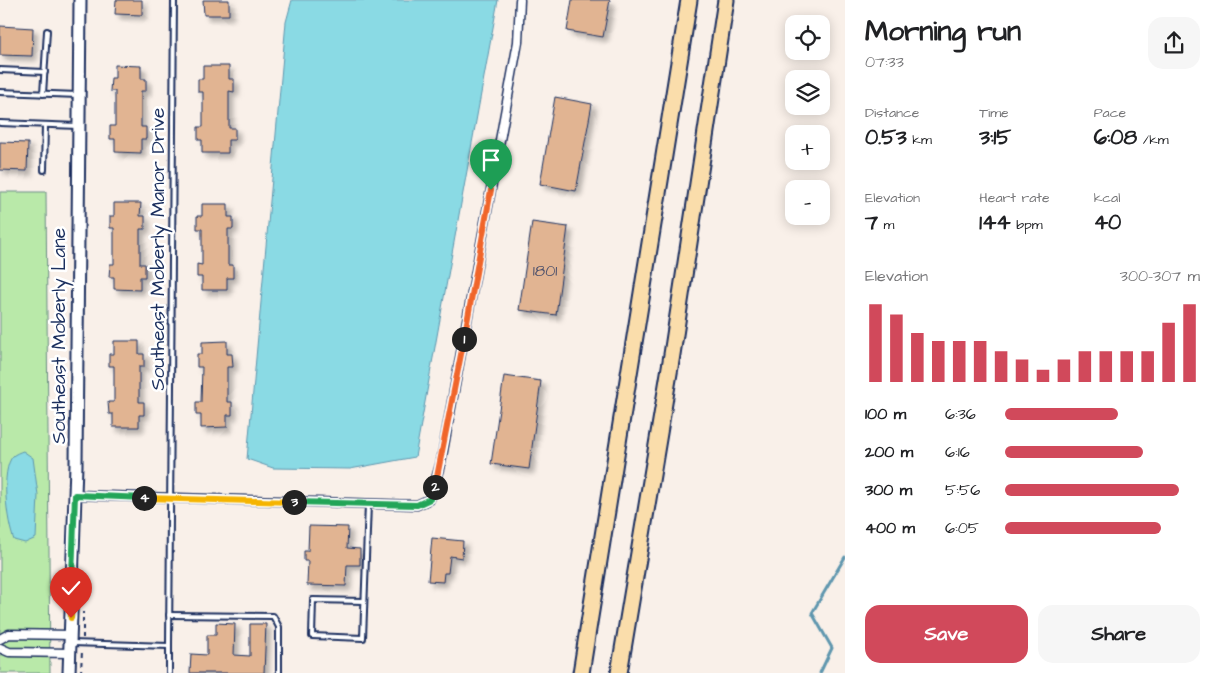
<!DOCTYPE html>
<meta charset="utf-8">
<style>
:root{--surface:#fff;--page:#f6f6f6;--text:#202124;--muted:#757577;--accent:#d1495b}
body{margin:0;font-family:"Architects Daughter",sans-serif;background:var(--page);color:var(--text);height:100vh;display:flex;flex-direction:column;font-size:19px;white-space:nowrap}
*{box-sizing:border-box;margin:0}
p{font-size:16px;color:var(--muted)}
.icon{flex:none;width:28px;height:28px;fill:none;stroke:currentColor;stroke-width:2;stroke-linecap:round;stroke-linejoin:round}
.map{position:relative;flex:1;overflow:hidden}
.sheet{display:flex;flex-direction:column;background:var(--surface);width:375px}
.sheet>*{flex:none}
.controls{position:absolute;left:785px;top:15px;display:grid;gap:10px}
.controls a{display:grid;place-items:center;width:45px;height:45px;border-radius:10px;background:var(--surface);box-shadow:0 2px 12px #0003;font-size:25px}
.pin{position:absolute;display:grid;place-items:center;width:42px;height:42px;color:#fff;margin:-51px -21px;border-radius:50% 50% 50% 0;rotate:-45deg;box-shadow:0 0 5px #0007}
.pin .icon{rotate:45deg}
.km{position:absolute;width:25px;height:25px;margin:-12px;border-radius:50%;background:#222;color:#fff;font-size:14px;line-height:25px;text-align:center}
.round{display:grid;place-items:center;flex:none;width:52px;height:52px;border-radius:15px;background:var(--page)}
.headline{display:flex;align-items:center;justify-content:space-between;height:85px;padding:0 20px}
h1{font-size:28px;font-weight:700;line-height:38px}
.figures{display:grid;grid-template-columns:repeat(3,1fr);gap:8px;height:85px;padding:5px 20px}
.figures div{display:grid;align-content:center}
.figures b{font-size:21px;font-weight:700}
.figures small{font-size:14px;font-weight:400}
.figures p{font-size:14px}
.chart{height:140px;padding:10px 20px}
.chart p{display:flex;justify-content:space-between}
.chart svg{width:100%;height:90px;margin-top:5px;stroke:var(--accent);stroke-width:6}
.action{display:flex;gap:10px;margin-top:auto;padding:10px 20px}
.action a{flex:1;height:58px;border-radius:15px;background:var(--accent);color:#fff;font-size:20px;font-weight:700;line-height:58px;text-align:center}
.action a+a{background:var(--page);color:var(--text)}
ul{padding:0 20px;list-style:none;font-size:16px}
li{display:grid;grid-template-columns:80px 60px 1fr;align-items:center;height:38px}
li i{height:12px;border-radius:6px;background:var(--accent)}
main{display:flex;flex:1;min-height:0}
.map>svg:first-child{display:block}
.green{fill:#b9e9a9;stroke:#6a8c84}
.water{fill:#8adae4;stroke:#5e96ae}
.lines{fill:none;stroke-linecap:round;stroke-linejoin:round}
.stream{stroke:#5e96ae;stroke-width:3}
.building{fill:#e1b492;stroke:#1b2f5e;filter:url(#shadow)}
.lane-casing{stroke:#1b2f5e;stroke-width:8}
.street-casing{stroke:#1b2f5e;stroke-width:11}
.secondary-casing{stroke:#1b2f5e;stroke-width:15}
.highway-casing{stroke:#1b2f5e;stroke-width:19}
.path{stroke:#1b2f5e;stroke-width:2;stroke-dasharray:4 4;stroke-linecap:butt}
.lane{stroke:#fff;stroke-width:4}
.street{stroke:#fff;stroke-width:8}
.secondary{stroke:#fff;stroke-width:11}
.highway{stroke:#faddab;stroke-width:15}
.split-1-casing{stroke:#fff;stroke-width:10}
.split-2-casing{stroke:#fff;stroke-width:10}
.split-3-casing{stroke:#fff;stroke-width:10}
.split-4-casing{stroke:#fff;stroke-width:10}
.split-5-casing{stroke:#fff;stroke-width:10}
.split-6-casing{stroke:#fff;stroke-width:10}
.split-1{stroke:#f0652b;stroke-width:6}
.split-2{stroke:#f0652b;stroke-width:6}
.split-3{stroke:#22a559;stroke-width:6}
.split-4{stroke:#f5b400;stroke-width:6}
.split-5{stroke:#22a559;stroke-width:6}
.split-6{stroke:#f5b400;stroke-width:6}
.labels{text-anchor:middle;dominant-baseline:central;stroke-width:5;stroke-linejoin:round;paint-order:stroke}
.number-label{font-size:16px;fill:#4c506b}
.street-label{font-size:19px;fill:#1b2f5e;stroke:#fff}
</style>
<main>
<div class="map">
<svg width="845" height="673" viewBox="0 0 845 673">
<defs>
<filter id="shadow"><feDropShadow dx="4.5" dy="4.5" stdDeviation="2.5" flood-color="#0004"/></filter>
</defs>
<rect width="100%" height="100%" fill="#f9f0e9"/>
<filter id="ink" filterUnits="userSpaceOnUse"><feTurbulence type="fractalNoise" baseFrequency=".02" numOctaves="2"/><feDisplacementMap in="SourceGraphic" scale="10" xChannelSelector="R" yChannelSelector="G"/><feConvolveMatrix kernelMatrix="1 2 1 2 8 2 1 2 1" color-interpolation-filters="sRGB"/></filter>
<g filter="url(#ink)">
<!-- green -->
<path class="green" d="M0,192H46L50,673H0Z"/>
<!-- water -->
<g class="water">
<path d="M292,0H498L415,457L350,469L273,468L247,459L286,22Z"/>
<path d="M23,451L33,458L38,495L36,538L25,543L14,540C7,523 0,470 13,456C15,454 20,452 23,451Z"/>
</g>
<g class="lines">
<!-- stream -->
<path class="stream" d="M820,673L832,648L812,613L845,557"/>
</g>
<!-- building -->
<g class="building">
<path d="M116,0H142V15L115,14Z"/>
<path d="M203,0H229V15H204Z"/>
<path d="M572,0H610L603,37L567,31Z"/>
<path d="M0,26L33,28L32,56L0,55Z"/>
<path d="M115,65L141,66V79H146V91H141V127H146V139H141V153L115,152V139H110V126H115V91H110L111,78H115Z"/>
<path d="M203,66H229V79H234V92L229,91V128H235V140H228V153H202V140H198V127H203V92H198V79H203Z"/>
<path d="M555,97L592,104L576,191L540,184Z"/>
<path d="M0,142L28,143L27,171L0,170Z"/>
<path d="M114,203H141L140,216H145V229H140V264H145V277H140V290L114,289V277H109L110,264H114V228H110V216H114Z"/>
<path d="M202,204H228V217H233V229H228V265H233V278H227V290H202V277H197V264L202,265V229H197V216H202Z"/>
<path d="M532,222L568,227L556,315L519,310Z"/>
<path d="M114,341H139V354H144V367H139V402H144V415H139V427H113V414H109L108,402H114V366H109V354H114Z"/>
<path d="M227,341V354H232L233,367H227V402H232V415H227V427L201,428V415H196V402H201L202,367H197V354H202V342Z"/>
<path d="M504,376L541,381L529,469L491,464Z"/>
<path d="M309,526L348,527L347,548L360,549V565H347L346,586L307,585L308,561H304V551H308Z"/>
<path d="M432,538L463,541L462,558L450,556L448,573H444L443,582L428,581Z"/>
<path d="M216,623L235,624L234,655L250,656V624H266L264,673H190L191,654L207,655V635H216Z"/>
</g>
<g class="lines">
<!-- lane casing -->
<g class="lane-casing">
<g id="lane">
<path d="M0,70L45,72"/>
<path d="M0,92L78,95"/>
<path d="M43,94L47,31"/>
<path d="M0,123L78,126"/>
<path d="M44,170L45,125"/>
<path d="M364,601L313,600L312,636L363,638L368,504"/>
<path d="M169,615L273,616L279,627V673"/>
<path d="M72,643L169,646L174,0"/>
<path d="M169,673V646"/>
</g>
</g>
<!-- street casing -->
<g class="street-casing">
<g id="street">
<path d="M75,495L417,505L430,499L441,462L518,42L520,0"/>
<path d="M0,639L9,634L71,635"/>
<path d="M0,648L9,652L70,653"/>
</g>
</g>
<!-- secondary casing -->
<g class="secondary-casing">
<path id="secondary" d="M69,673L76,465L80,0"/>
</g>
<!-- highway casing -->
<g class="highway-casing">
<g id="highway">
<path d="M581,673L689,0"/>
<path d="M619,673L671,361L726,0"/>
</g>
</g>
<!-- path -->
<g class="path">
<path d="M83,638V612"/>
<path d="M81,673L82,650"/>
</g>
<!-- lane -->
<use href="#lane" class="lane"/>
<!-- street -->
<use href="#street" class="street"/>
<!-- secondary -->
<use href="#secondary" class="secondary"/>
<!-- highway -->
<use href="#highway" class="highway"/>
</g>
</g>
<g class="lines" filter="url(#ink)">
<!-- split-1 casing -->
<g class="split-1-casing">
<path id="split-1" d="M464,339L491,190"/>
</g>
<!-- split-2 casing -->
<g class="split-2-casing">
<path id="split-2" d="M435,487L464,339"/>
</g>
<!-- split-3 casing -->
<g class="split-3-casing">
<path id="split-3" d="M294,502L417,505L430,499L435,487"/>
</g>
<!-- split-4 casing -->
<g class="split-4-casing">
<path id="split-4" d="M144,498L294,502"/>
</g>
<!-- split-5 casing -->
<g class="split-5-casing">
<path id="split-5" d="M72,577L75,495L144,498"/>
</g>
<!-- split-6 casing -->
<g class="split-6-casing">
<path id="split-6" d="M71,618L72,577"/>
</g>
<!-- split-1 -->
<use href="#split-1" class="split-1"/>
<!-- split-2 -->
<use href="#split-2" class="split-2"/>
<!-- split-3 -->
<use href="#split-3" class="split-3"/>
<!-- split-4 -->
<use href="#split-4" class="split-4"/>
<!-- split-5 -->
<use href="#split-5" class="split-5"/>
<!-- split-6 -->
<use href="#split-6" class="split-6"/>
</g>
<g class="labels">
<!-- number labels -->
<g class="number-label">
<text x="545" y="271">1801</text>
</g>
<!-- street labels -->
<g class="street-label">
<text transform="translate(158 249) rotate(-90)">Southeast Moberly Manor Drive</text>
<text transform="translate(59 336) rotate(-90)">Southeast Moberly Lane</text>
</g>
</g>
</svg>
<div class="controls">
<a><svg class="icon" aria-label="locate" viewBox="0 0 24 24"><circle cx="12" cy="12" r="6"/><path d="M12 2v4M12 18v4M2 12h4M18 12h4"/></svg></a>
<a><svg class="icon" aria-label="layers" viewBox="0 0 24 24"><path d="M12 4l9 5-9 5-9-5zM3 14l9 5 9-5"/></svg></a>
<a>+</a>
<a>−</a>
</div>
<div class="pin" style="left:491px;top:190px;background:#1e9e55"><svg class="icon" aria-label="arrive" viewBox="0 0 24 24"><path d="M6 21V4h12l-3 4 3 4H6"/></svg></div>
<div class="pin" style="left:71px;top:618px;background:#d93025"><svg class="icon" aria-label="check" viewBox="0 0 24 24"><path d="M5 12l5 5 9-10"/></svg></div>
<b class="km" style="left:464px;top:339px">1</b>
<b class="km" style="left:435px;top:487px">2</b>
<b class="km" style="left:294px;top:502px">3</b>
<b class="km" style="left:144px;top:498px">4</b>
</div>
<section class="sheet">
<div class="headline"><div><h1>Morning run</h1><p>07:33</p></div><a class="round"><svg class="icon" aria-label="share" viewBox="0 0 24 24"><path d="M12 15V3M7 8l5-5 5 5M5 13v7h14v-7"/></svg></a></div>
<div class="figures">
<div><p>Distance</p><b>0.53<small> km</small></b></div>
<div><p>Time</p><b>3:15</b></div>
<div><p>Pace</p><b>6:08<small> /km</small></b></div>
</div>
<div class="figures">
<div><p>Elevation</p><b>7<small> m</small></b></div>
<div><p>Heart rate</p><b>144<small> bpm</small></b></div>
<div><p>kcal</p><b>40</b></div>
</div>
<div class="chart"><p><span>Elevation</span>300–307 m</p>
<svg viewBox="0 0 160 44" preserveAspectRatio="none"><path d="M5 44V6M15 44V11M25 44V20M35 44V24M45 44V24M55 44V24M65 44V29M75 44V33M85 44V38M95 44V33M105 44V29M115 44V29M125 44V29M135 44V29M145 44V15M155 44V6"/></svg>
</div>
<ul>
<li><b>100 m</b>6:36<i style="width:58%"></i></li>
<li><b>200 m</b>6:16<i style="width:71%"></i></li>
<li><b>300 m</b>5:56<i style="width:89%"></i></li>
<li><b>400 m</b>6:05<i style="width:80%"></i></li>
</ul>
<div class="action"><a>Save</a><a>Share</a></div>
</section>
</main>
